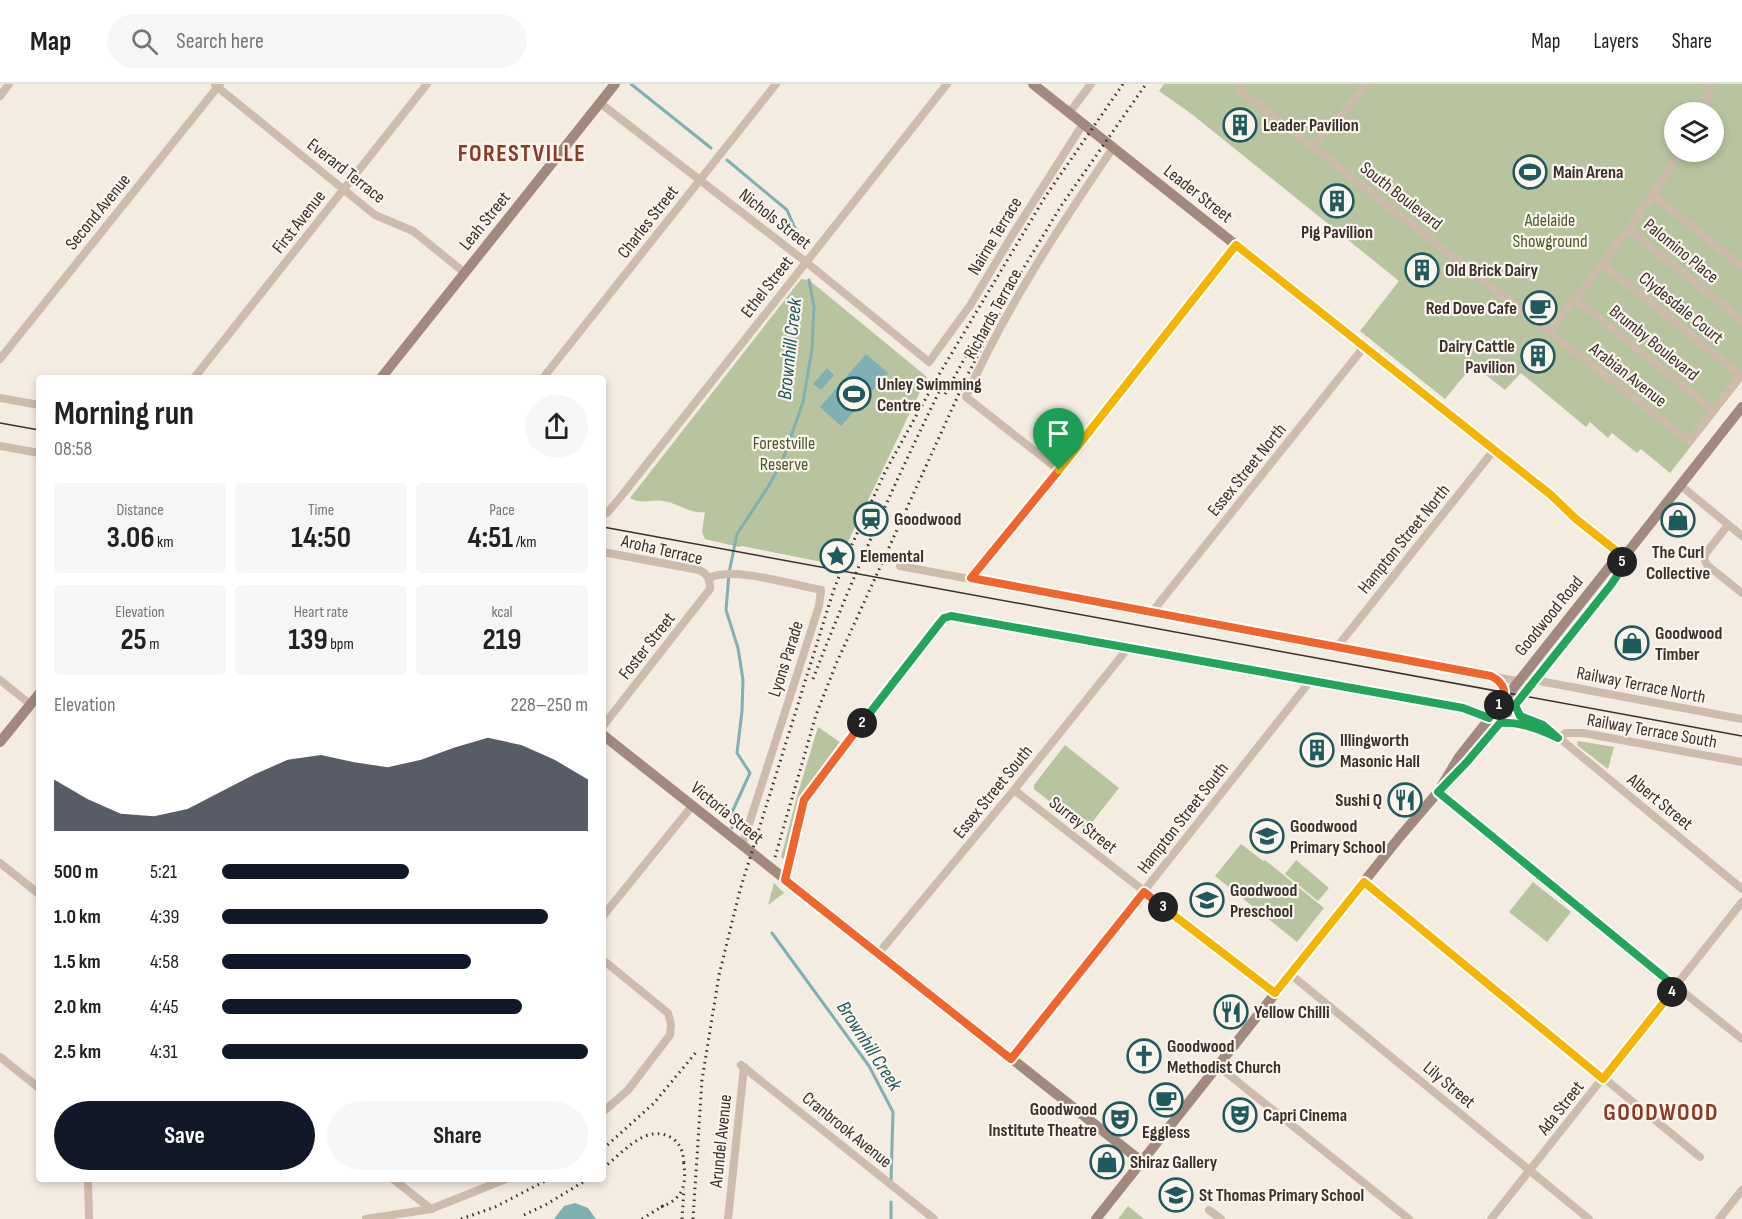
<!DOCTYPE html>
<meta charset="utf-8">
<style>
:root{--surface:#fff;--page:#f6f6f6;--text:#222;--muted:#767676;--line:#e0e0e0;--accent:#111827}
body{margin:0;font-family:"Sofia Sans Condensed",sans-serif;background:var(--page);color:var(--text);height:100vh;display:flex;flex-direction:column;font-size:22px;white-space:nowrap}
*{box-sizing:border-box;margin:0}
p{font-size:20px;color:var(--muted)}
.icon{flex:none;width:33px;height:33px;fill:none;stroke:currentColor;stroke-width:2;stroke-linecap:round;stroke-linejoin:round}
.map{position:relative;flex:1;overflow:hidden}
.side{position:absolute;left:36px;top:291px;width:570px;height:807px;display:flex;flex-direction:column;background:var(--surface);border-radius:6px;box-shadow:0 3px 9px #0003}
.side>*{flex:none}
.tools{position:absolute;left:1664px;top:18px;display:grid;gap:12px}
.tools a{display:grid;place-items:center;width:60px;height:60px;border-radius:50%;background:var(--surface);box-shadow:0 3px 9px #0003;font-size:30px}
.pin{position:absolute;display:grid;place-items:center;width:51px;height:51px;color:#fff;margin:-62px -26px;border-radius:50% 50% 50% 0;rotate:-45deg;box-shadow:0 0 6px #0007}
.pin .icon{rotate:45deg}
.km{position:absolute;width:30px;height:30px;margin:-15px;border-radius:50%;background:#222;color:#fff;font-size:16px;line-height:30px;text-align:center}
.round{display:grid;place-items:center;flex:none;width:63px;height:63px;border-radius:32px;background:var(--page)}
.headline{display:flex;align-items:center;justify-content:space-between;height:102px;padding:0 18px}
h1{font-size:33px;font-weight:700;line-height:45px}
.figures{display:grid;grid-template-columns:repeat(3,1fr);gap:9px;height:102px;padding:6px 18px}
.figures div{display:grid;align-content:center;border-radius:6px;background:var(--page);text-align:center}
.figures b{font-size:30px;font-weight:700}
.figures small{font-size:16px;font-weight:400}
.figures p{font-size:16px}
.chart{height:168px;padding:12px 18px}
.chart p{display:flex;justify-content:space-between}
.chart svg{width:100%;height:108px;margin-top:6px;fill:var(--accent);opacity:.7}
.cta{display:flex;gap:12px;margin-top:auto;padding:12px 18px}
.cta a{flex:1;height:69px;border-radius:36px;background:var(--accent);color:#fff;font-size:24px;font-weight:700;line-height:69px;text-align:center}
.cta a+a{background:var(--page);color:var(--text)}
ul{padding:0 18px;list-style:none;font-size:20px}
li{display:grid;grid-template-columns:96px 72px 1fr;align-items:center;height:45px}
li i{height:15px;border-radius:8px;background:var(--accent)}
header{display:flex;align-items:center;gap:36px;box-sizing:border-box;height:84px;padding:0 30px;background:var(--surface);border-bottom:2px solid var(--line)}
header strong{font-size:28px}
nav{display:flex;gap:33px;margin-inline-start:auto;font-size:21px}
.search{width:420px;height:54px;background:var(--page);display:flex;align-items:center;gap:15px;box-sizing:border-box;padding:0 21px;border-radius:33px;color:var(--muted);font-size:22px}
.map>svg:first-child{display:block}
.green{fill:#b8c4a0;fill-rule:evenodd}
.water{fill:#7fb0b2}
.lines{fill:none;stroke-linecap:round;stroke-linejoin:round}
.stream{stroke:#7fb0b2;stroke-width:3}
.street{stroke:#cdbbac;stroke-width:8}
.secondary{stroke:#a18a7d;stroke-width:10}
.tram{stroke:#3b302b;stroke-width:1.5}
.rail{stroke:#3b302b;stroke-width:3;stroke-dasharray:1.5 4.5;stroke-linecap:butt}
.split-1-casing{stroke:#fff;stroke-width:12}
.split-2-casing{stroke:#fff;stroke-width:12}
.split-3-casing{stroke:#fff;stroke-width:12}
.split-4-casing{stroke:#fff;stroke-width:12}
.split-5-casing{stroke:#fff;stroke-width:12}
.split-6-casing{stroke:#fff;stroke-width:12}
.split-1{stroke:#f0652b;stroke-width:8}
.split-2{stroke:#22a559;stroke-width:8}
.split-3{stroke:#f0652b;stroke-width:8}
.split-4{stroke:#f5b400;stroke-width:8}
.split-5{stroke:#22a559;stroke-width:8}
.split-6{stroke:#f5b400;stroke-width:8}
.labels{text-anchor:middle;dominant-baseline:central;stroke-width:4.5;stroke-linejoin:round;paint-order:stroke}
.poi-label{font-size:18px;font-weight:bold;fill:#3b302b;stroke:#fbf5ee;text-anchor:start}
.street-label{font-size:18px;fill:#3b302b;stroke:#fbf5ee}
.park-label{font-size:18px;fill:#4a5a2e;stroke:#fbf5ee}
.water-label{font-size:20px;font-style:italic;fill:#1f5a5e;stroke:#fbf5ee}
.district-label{font-size:24px;font-weight:bold;letter-spacing:1.5px;fill:#8c3b22;stroke:#fbf5ee}
</style>
<header>
<strong>Map</strong>
<div class="search"><svg class="icon" aria-label="search" viewBox="0 0 24 24"><circle cx="10" cy="10" r="6"/><path d="M15 15l6 6"/></svg>Search here</div>
<nav><a>Map</a><a>Layers</a><a>Share</a></nav>
</header>
<div class="map">
<svg width="1742" height="1135" viewBox="0 0 1742 1135">
<rect width="100%" height="100%" fill="#f4ebe1"/>
<!-- green -->
<g class="green">
<path d="M1164,0H1742V297L1670,389L1641,365L1637,369L1612,349L1608,354L1590,338L1586,343L1521,289L1505,306L1473,281L1445,315L1360,247L1399,197L1193,31L1159,7ZM1674,28H1713V68H1674Z"/>
<path d="M801,195L809,196L927,293L837,481L742,462L739,463L705,455L702,448L705,428C689,430 679,419 663,417C651,415 641,421 630,414Z"/>
<path d="M818,643L840,658L800,712L784,775L781,773L798,709Z"/>
<path d="M1578,657L1614,663L1608,685L1577,661Z"/>
<path d="M1065,661L1119,704L1086,746L1034,705V701Z"/>
<path d="M1241,760L1263,777L1265,776L1324,824L1297,858L1215,792Z"/>
<path d="M1296,776L1329,804L1318,817L1285,790Z"/>
<path d="M1533,798L1571,828L1547,858L1509,828Z"/>
<path d="M774,799L784,809L768,821Z"/>
<path d="M1128,1122L1144,1135H1118Z"/>
</g>
<!-- water -->
<g class="water">
<path d="M866,270L888,289L841,342L820,323Z"/>
<path d="M827,284L834,291L821,306L813,300Z"/>
<path d="M575,1119L588,1124L596,1135H554L564,1122Z"/>
</g>
<g class="lines">
<!-- stream -->
<g class="stream">
<path d="M631,0L711,64"/>
<path d="M727,76L787,126L802,160"/>
<path d="M732,744L733,726L750,689L737,669L742,627L743,596L738,564L726,526L729,489L737,450L768,403L782,378L803,318L812,265L814,223L809,196"/>
<path d="M772,849L869,982L893,1028L891,1097"/>
<path d="M891,1118V1135"/>
</g>
<!-- street -->
<g class="street">
<path d="M1237,0L1240,6L1689,357L1742,290"/>
<path d="M215,1L375,131L413,147L465,189"/>
<path d="M0,12L9,0"/>
<path d="M600,19L806,178L929,278L971,220L1013,150L1083,40"/>
<path d="M1705,28L1710,0"/>
<path d="M1069,29L1091,0"/>
<path d="M1313,62L1368,0"/>
<path d="M1653,111L1742,183"/>
<path d="M1628,145L1742,236"/>
<path d="M1602,180L1741,291"/>
<path d="M1575,215L1713,326"/>
<path d="M1548,248C1596,190 1641,131 1680,68"/>
<path d="M0,275L220,0"/>
<path d="M194,294L427,0"/>
<path d="M543,294L776,0"/>
<path d="M0,314L39,321"/>
<path d="M0,362L39,369"/>
<path d="M1059,386L966,313C1005,225 1059,143 1113,64"/>
<path d="M1680,401L1742,452"/>
<path d="M603,431L608,428L623,410L947,0"/>
<path d="M1728,441L1706,469L1704,474L1707,481L1742,509"/>
<path d="M603,468L699,486C708,490 710,496 710,505L603,642"/>
<path d="M900,482L1517,597"/>
<path d="M709,494C734,482 793,501 821,506L819,522L742,762"/>
<path d="M971,494L1059,386L1236,161"/>
<path d="M1152,528L1364,263"/>
<path d="M1337,563L1494,366"/>
<path d="M1496,594L1503,601V616"/>
<path d="M0,596L30,620"/>
<path d="M1534,596L1742,635"/>
<path d="M1515,621L1520,632L1546,643L1742,805"/>
<path d="M1500,639L1531,642L1549,649"/>
<path d="M1558,654L1566,649H1583L1742,678"/>
<path d="M1014,706L1275,909"/>
<path d="M1438,708L1528,784L1742,955"/>
<path d="M0,779L39,810"/>
<path d="M785,796L804,716L939,540L949,532L1463,624L1489,634"/>
<path d="M1364,797L1700,1073"/>
<path d="M603,832L692,722"/>
<path d="M878,870L1014,706L1128,564"/>
<path d="M603,876L668,929L671,940L670,951L628,1006L603,1028"/>
<path d="M1290,890L1589,1135"/>
<path d="M0,973L39,1004"/>
<path d="M1011,975L1311,596"/>
<path d="M741,981L934,1135"/>
<path d="M1218,982L1409,1135"/>
<path d="M88,1095L89,1135"/>
<path d="M393,1095L431,1125"/>
<path d="M1209,1126L1221,1135"/>
<path d="M366,1135L431,1125L506,1095"/>
<path d="M728,1135L744,983"/>
<path d="M1491,1135L1742,818"/>
<path d="M1719,1135L1742,1106"/>
</g>
<!-- secondary -->
<g class="secondary">
<path d="M1033,0L1551,411L1576,435L1624,473"/>
<path d="M381,294L615,0"/>
<path d="M603,651L1141,1077"/>
<path d="M0,658L39,610"/>
<path d="M1450,696L1466,679L1610,502L1617,492L1624,473"/>
<path d="M1096,1135L1398,755L1438,708L1459,673L1610,482L1624,473L1742,323"/>
</g>
<!-- tram -->
<g class="tram">
<path d="M0,339L39,346"/>
<path d="M603,443L1742,652"/>
</g>
<!-- rail -->
<g class="rail">
<path d="M945,310L991,226"/>
<path d="M813,595C852,494 896,395 944,298"/>
<path d="M775,773L816,631L836,580L967,292L1017,195L1061,122L1146,0"/>
<path d="M603,1065L654,1019L698,966"/>
<path d="M603,1084C622,1070 646,1038 672,1054C682,1061 684,1071 684,1083"/>
<path d="M661,1123C685,1114 687,1099 683,1075"/>
<path d="M524,1131L547,1120L588,1095"/>
<path d="M461,1135L495,1123L549,1095"/>
<path d="M642,1135L666,1120"/>
<path d="M682,1135L684,1105"/>
<path d="M693,1135L702,996L719,891L740,806L833,508L849,467L885,388L937,294L1045,113L1123,0"/>
</g>
</g>
<g class="lines">
<!-- split-1 casing -->
<g class="split-1-casing">
<path id="split-1" d="M1059,386L971,494L1491,592C1505,599 1508,610 1499,621"/>
</g>
<!-- split-2 casing -->
<g class="split-2-casing">
<path id="split-2" d="M862,639L939,540L944,534L951,532L1463,624L1489,634L1499,621"/>
</g>
<!-- split-3 casing -->
<g class="split-3-casing">
<path id="split-3" d="M862,639L804,716L785,796L1011,975L1144,808L1163,823"/>
</g>
<!-- split-4 casing -->
<g class="split-4-casing">
<path id="split-4" d="M1163,823L1275,909L1364,798L1603,995L1672,908"/>
</g>
<!-- split-5 casing -->
<g class="split-5-casing">
<path id="split-5" d="M1622,478L1617,492L1610,502L1515,621L1520,632L1543,641L1558,654C1540,645 1520,637 1500,639L1466,679L1438,708L1676,903L1672,908"/>
</g>
<!-- split-6 casing -->
<g class="split-6-casing">
<path id="split-6" d="M1059,386L1236,161L1551,411L1576,435L1624,473L1622,478"/>
</g>
<!-- split-1 -->
<use href="#split-1" class="split-1"/>
<!-- split-2 -->
<use href="#split-2" class="split-2"/>
<!-- split-3 -->
<use href="#split-3" class="split-3"/>
<!-- split-4 -->
<use href="#split-4" class="split-4"/>
<!-- split-5 -->
<use href="#split-5" class="split-5"/>
<!-- split-6 -->
<use href="#split-6" class="split-6"/>
</g>
<!-- icons -->
<defs>
<g id="building-ring" transform="scale(1.725)"><circle r="9.5" fill="#fbf5ee" stroke="#1f5a5e" stroke-width="1.5"/><path d="M-4-6H4V6H1V3H-1V6H-4ZM-2.5-4.3h1.7v1.8h-1.7ZM.8-4.3h1.7v1.8H.8ZM-2.5-1h1.7V.8h-1.7ZM.8-1h1.7V.8H.8Z" fill="#1f5a5e"/></g>
<g id="stadium-ring" transform="scale(1.725)"><circle r="9.5" fill="#fbf5ee" stroke="#1f5a5e" stroke-width="1.5"/><path d="M0-5a6.5 5 0 1 0 0 10a6.5 5 0 1 0 0-10ZM-3.5-1.8h7v3.6h-7Z" fill="#1f5a5e"/></g>
<g id="cafe-ring" transform="scale(1.725)"><circle r="9.5" fill="#fbf5ee" stroke="#1f5a5e" stroke-width="1.5"/><path d="M-5.5-4.5H6V0H3Q3 3.5 0 3.5H-2.5Q-5.5 3.5-5.5 0ZM3-3.2v2h1.7v-2ZM-6 4.5H4V6H-6Z" fill="#1f5a5e"/></g>
<g id="station-ring" transform="scale(1.725)"><circle r="9.5" fill="#fbf5ee" stroke="#1f5a5e" stroke-width="1.5"/><path d="M-3-6H3Q5-6 5-4V2Q5 4 3 4L4.5 6H3L1.5 4h-3L-3 6H-4.5L-3 4Q-5 4-5 2V-4Q-5-6-3-6ZM-3.5-4v3h7v-3ZM-3.5 1v1.5H-2V1ZM2 1v1.5H3.5V1Z" fill="#1f5a5e"/></g>
<g id="shop-ring" transform="scale(1.725)"><circle r="9.5" fill="#fbf5ee" stroke="#1f5a5e" stroke-width="1.5"/><path d="M-5-2.5h2.3a2.7 3.5 0 0 1 5.4 0H5L5.5 6h-11ZM-1.5-2.5h3a1.5 2.3 0 0 0-3 0Z" fill="#1f5a5e"/></g>
<g id="sight-ring" transform="scale(1.725)"><circle r="9.5" fill="#fbf5ee" stroke="#1f5a5e" stroke-width="1.5"/><path d="M0-6L1.8-2.2L6-1.7L2.9 1.2L3.7 5.4L0 3.3L-3.7 5.4L-2.9 1.2L-6-1.7L-1.8-2.2Z" fill="#1f5a5e"/></g>
<g id="restaurant-ring" transform="scale(1.725)"><circle r="9.5" fill="#fbf5ee" stroke="#1f5a5e" stroke-width="1.5"/><path d="M-5-6h1v4h1v-4h1v4h1v-4h1v5L-1.5 .5V6h-2V.5L-5-1ZM5-6V6H3V1.5H1.5Q1.5-4 5-6Z" fill="#1f5a5e"/></g>
<g id="school-ring" transform="scale(1.725)"><circle r="9.5" fill="#fbf5ee" stroke="#1f5a5e" stroke-width="1.5"/><path d="M0-5L7-2L0 1L-7-2ZM-4 1L0 2.5L4 1V4Q0 6-4 4Z" fill="#1f5a5e"/></g>
<g id="church-ring" transform="scale(1.725)"><circle r="9.5" fill="#fbf5ee" stroke="#1f5a5e" stroke-width="1.5"/><path d="M-1.2-6h2.4v3.5h3.3v2.4h-3.3V6h-2.4V-.1h-3.3v-2.4h3.3Z" fill="#1f5a5e"/></g>
<g id="theatre-ring" transform="scale(1.725)"><circle r="9.5" fill="#fbf5ee" stroke="#1f5a5e" stroke-width="1.5"/><path d="M-5-5.5Q0-4 5-5.5V0Q5 5 0 6Q-5 5-5 0ZM-3.3-2.5H-1v1.5H-3.3ZM1-2.5H3.3v1.5H1ZM-2.8 1Q0 5.5 2.8 1Z" fill="#1f5a5e"/></g>
</defs>
<g fill-rule="evenodd">
<use href="#building-ring" x="1240" y="41"/>
<use href="#stadium-ring" x="1530" y="88"/>
<use href="#building-ring" x="1337" y="117"/>
<use href="#building-ring" x="1422" y="186"/>
<use href="#cafe-ring" x="1540" y="224"/>
<use href="#building-ring" x="1538" y="272"/>
<use href="#stadium-ring" x="854" y="310"/>
<use href="#station-ring" x="871" y="435"/>
<use href="#shop-ring" x="1678" y="436"/>
<use href="#sight-ring" x="837" y="472"/>
<use href="#shop-ring" x="1632" y="559"/>
<use href="#building-ring" x="1317" y="666"/>
<use href="#restaurant-ring" x="1405" y="716"/>
<use href="#school-ring" x="1267" y="752"/>
<use href="#school-ring" x="1207" y="816"/>
<use href="#restaurant-ring" x="1231" y="928"/>
<use href="#church-ring" x="1144" y="972"/>
<use href="#cafe-ring" x="1166" y="1016"/>
<use href="#theatre-ring" x="1240" y="1031"/>
<use href="#theatre-ring" x="1120" y="1035"/>
<use href="#shop-ring" x="1107" y="1078"/>
<use href="#school-ring" x="1176" y="1111"/>
</g>
<g class="labels">
<!-- poi labels -->
<g class="poi-label">
<text x="1263" y="41">Leader Pavilion</text>
<text x="1553" y="88">Main Arena</text>
<text x="1337" y="148" text-anchor="middle">Pig Pavilion</text>
<text x="1445" y="186">Old Brick Dairy</text>
<text x="1517" y="224" text-anchor="end">Red Dove Cafe</text>
<text x="1515" y="262" text-anchor="end">Dairy Cattle<tspan x="1515" dy="21">Pavilion</tspan></text>
<text x="877" y="300">Unley Swimming<tspan x="877" dy="21">Centre</tspan></text>
<text x="894" y="435">Goodwood</text>
<text x="1678" y="468" text-anchor="middle">The Curl<tspan x="1678" dy="21">Collective</tspan></text>
<text x="860" y="472">Elemental</text>
<text x="1655" y="549">Goodwood<tspan x="1655" dy="21">Timber</tspan></text>
<text x="1340" y="656">Illingworth<tspan x="1340" dy="21">Masonic Hall</tspan></text>
<text x="1382" y="716" text-anchor="end">Sushi Q</text>
<text x="1290" y="742">Goodwood<tspan x="1290" dy="21">Primary School</tspan></text>
<text x="1230" y="806">Goodwood<tspan x="1230" dy="21">Preschool</tspan></text>
<text x="1254" y="928">Yellow Chilli</text>
<text x="1167" y="962">Goodwood<tspan x="1167" dy="21">Methodist Church</tspan></text>
<text x="1097" y="1025" text-anchor="end">Goodwood<tspan x="1097" dy="21">Institute Theatre</tspan></text>
<text x="1263" y="1031">Capri Cinema</text>
<text x="1166" y="1048" text-anchor="middle">Eggless</text>
<text x="1130" y="1078">Shiraz Gallery</text>
<text x="1199" y="1111">St Thomas Primary School</text>
</g>
<!-- street labels -->
<g class="street-label">
<text transform="translate(346 87) rotate(38)">Everard Terrace</text>
<text transform="translate(1198 110) rotate(38)">Leader Street</text>
<text transform="translate(1401 112) rotate(38)">South Boulevard</text>
<text transform="translate(98 128) rotate(-51)">Second Avenue</text>
<text transform="translate(775 135) rotate(38)">Nichols Street</text>
<text transform="translate(485 137) rotate(-51)">Leah Street</text>
<text transform="translate(299 138) rotate(-52)">First Avenue</text>
<text transform="translate(648 138) rotate(-52)">Charles Street</text>
<text transform="translate(995 152) rotate(-59)">Nairne Terrace</text>
<text transform="translate(1681 167) rotate(39)">Palomino Place</text>
<text transform="translate(767 203) rotate(-52)">Ethel Street</text>
<text transform="translate(1681 224) rotate(39)">Clydesdale Court</text>
<text transform="translate(993 230) rotate(-61)">Richards Terrace</text>
<text transform="translate(1654 259) rotate(39)">Brumby Boulevard</text>
<text transform="translate(1628 291) rotate(38)">Arabian Avenue</text>
<text transform="translate(1247 386) rotate(-51)">Essex Street North</text>
<text transform="translate(1404 455) rotate(-51)">Hampton Street North</text>
<text transform="translate(662 466) rotate(13)">Aroha Terrace</text>
<text transform="translate(1549 532) rotate(-51)">Goodwood Road</text>
<text transform="translate(647 562) rotate(-52)">Foster Street</text>
<text transform="translate(786 575) rotate(-72)">Lyons Parade</text>
<text transform="translate(1641 601) rotate(11)">Railway Terrace North</text>
<text transform="translate(1652 647) rotate(10)">Railway Terrace South</text>
<text transform="translate(993 708) rotate(-51)">Essex Street South</text>
<text transform="translate(1660 718) rotate(39)">Albert Street</text>
<text transform="translate(727 729) rotate(39)">Victoria Street</text>
<text transform="translate(1183 734) rotate(-52)">Hampton Street South</text>
<text transform="translate(1083 741) rotate(38)">Surrey Street</text>
<text transform="translate(1449 1001) rotate(40)">Lily Street</text>
<text transform="translate(1561 1024) rotate(-52)">Ada Street</text>
<text transform="translate(847 1046) rotate(39)">Cranbrook Avenue</text>
<text transform="translate(721 1057) rotate(-84)">Arundel Avenue</text>
</g>
<!-- park labels -->
<g class="park-label">
<text x="1550" y="136">Adelaide<tspan x="1550" dy="21">Showground</tspan></text>
<text x="784" y="359">Forestville<tspan x="784" dy="21">Reserve</tspan></text>
</g>
<!-- water labels -->
<g class="water-label">
<text transform="translate(790 265) rotate(-84)">Brownhill Creek</text>
<text transform="translate(869 962) rotate(57)">Brownhill Creek</text>
</g>
<!-- district labels -->
<g class="district-label">
<text x="522" y="69">FORESTVILLE</text>
<text x="1661" y="1028">GOODWOOD</text>
</g>
</g>
</svg>
<div class="tools">
<a><svg class="icon" aria-label="layers" viewBox="0 0 24 24"><path d="M12 4l9 5-9 5-9-5zM3 14l9 5 9-5"/></svg></a>
</div>
<div class="pin" style="left:1059px;top:386px;background:#1e9e55"><svg class="icon" aria-label="arrive" viewBox="0 0 24 24"><path d="M6 21V4h12l-3 4 3 4H6"/></svg></div>
<b class="km" style="left:1499px;top:621px">1</b>
<b class="km" style="left:862px;top:639px">2</b>
<b class="km" style="left:1163px;top:823px">3</b>
<b class="km" style="left:1672px;top:908px">4</b>
<b class="km" style="left:1622px;top:478px">5</b>
<section class="side">
<div class="headline"><div><h1>Morning run</h1><p>08:58</p></div><a class="round"><svg class="icon" aria-label="share" viewBox="0 0 24 24"><path d="M12 15V3M7 8l5-5 5 5M5 13v7h14v-7"/></svg></a></div>
<div class="figures">
<div><p>Distance</p><b>3.06<small> km</small></b></div>
<div><p>Time</p><b>14:50</b></div>
<div><p>Pace</p><b>4:51<small> /km</small></b></div>
</div>
<div class="figures">
<div><p>Elevation</p><b>25<small> m</small></b></div>
<div><p>Heart rate</p><b>139<small> bpm</small></b></div>
<div><p>kcal</p><b>219</b></div>
</div>
<div class="chart"><p><span>Elevation</span>228–250 m</p>
<svg viewBox="0 0 160 44" preserveAspectRatio="none"><path d="M0 44V23L10 31L20 37L30 38L40 35L50 28L60 21L70 15L80 13L90 16L100 18L110 15L120 10L130 6L140 9L150 15L160 23V44z"/></svg>
</div>
<ul>
<li><b>500 m</b>5:21<i style="width:51%"></i></li>
<li><b>1.0 km</b>4:39<i style="width:89%"></i></li>
<li><b>1.5 km</b>4:58<i style="width:68%"></i></li>
<li><b>2.0 km</b>4:45<i style="width:82%"></i></li>
<li><b>2.5 km</b>4:31<i style="width:100%"></i></li>
</ul>
<div class="cta"><a>Save</a><a>Share</a></div>
</section>
</div>
